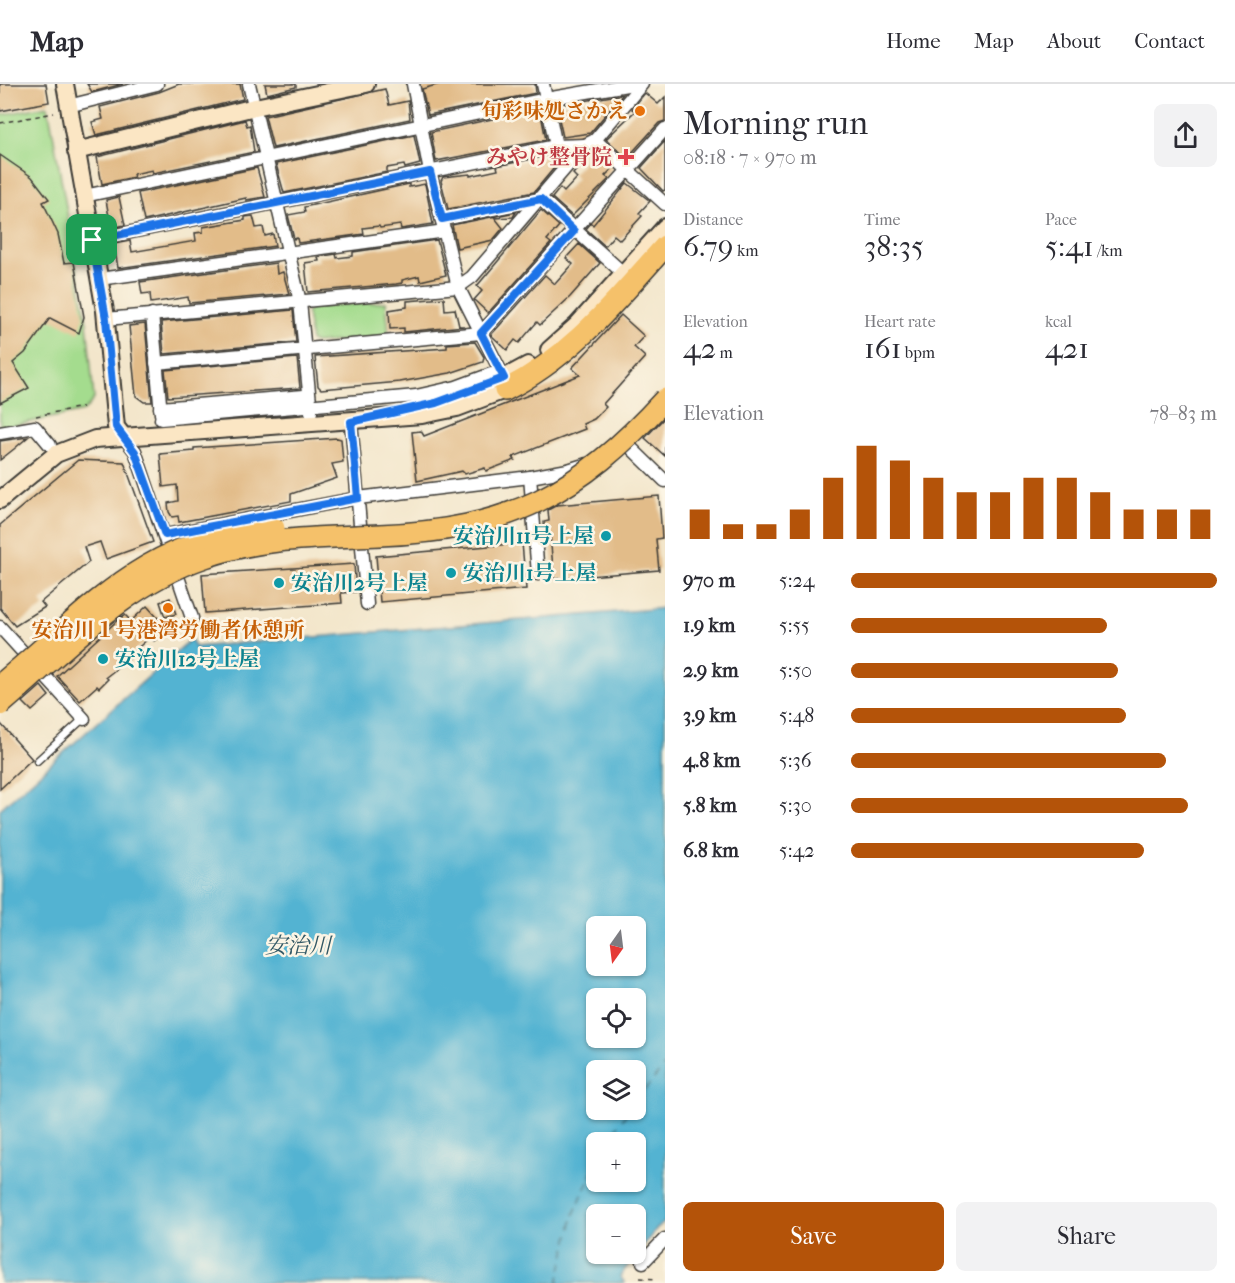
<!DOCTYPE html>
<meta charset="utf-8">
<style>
:root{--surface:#fff;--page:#f2f2f3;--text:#2b2b33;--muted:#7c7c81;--line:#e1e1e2;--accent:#b45309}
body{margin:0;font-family:"IM FELL French Canon","Noto Serif JP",serif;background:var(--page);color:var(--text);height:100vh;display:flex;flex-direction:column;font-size:22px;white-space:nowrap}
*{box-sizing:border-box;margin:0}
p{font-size:20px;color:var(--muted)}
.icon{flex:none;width:33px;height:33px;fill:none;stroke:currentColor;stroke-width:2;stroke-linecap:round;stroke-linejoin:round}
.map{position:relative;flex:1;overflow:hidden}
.details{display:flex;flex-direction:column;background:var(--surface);width:570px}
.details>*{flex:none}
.needle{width:39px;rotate:194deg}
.controls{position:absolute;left:586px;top:832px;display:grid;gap:12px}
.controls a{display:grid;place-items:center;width:60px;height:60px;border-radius:9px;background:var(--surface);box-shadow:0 2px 4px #0004;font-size:30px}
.pin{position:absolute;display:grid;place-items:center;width:51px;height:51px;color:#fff;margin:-26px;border-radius:12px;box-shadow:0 3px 9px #0006}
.round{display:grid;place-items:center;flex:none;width:63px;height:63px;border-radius:9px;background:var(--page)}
.headline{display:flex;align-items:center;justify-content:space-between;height:102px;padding:0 18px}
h1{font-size:33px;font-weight:600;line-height:45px}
.figures{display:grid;grid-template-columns:repeat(3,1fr);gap:9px;height:102px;padding:6px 18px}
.figures div{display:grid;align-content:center}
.figures b{font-size:30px;font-weight:600}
.figures small{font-size:16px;font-weight:400}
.figures p{font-size:16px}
.chart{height:168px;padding:12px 18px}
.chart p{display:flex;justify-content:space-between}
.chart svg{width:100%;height:108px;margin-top:6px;stroke:var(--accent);stroke-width:6}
.primary-button{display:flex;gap:12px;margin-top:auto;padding:12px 18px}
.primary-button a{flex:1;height:69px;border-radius:9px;background:var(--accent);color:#fff;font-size:24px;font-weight:600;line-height:69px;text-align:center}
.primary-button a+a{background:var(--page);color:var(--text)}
ul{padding:0 18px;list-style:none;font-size:20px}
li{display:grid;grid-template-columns:96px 72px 1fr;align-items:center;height:45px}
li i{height:15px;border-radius:8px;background:var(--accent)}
header{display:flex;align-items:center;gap:36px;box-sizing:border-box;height:84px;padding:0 30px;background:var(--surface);border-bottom:2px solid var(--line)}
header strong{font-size:28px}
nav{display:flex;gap:33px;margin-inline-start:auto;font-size:21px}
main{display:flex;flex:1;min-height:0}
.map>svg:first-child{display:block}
.green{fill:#a4dc8e;stroke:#607c55;stroke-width:1.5}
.water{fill:#53b3d2;stroke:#386877;stroke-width:1.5;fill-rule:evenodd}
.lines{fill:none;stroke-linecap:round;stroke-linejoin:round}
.ferry{stroke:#325865;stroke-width:1.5;stroke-dasharray:8 6;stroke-linecap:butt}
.building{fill:#e2bc89}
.lane-casing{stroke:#3c3a36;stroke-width:9}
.street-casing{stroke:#3c3a36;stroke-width:15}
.secondary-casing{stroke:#3c3a36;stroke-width:20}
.highway-casing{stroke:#3c3a36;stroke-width:24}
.path{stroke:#3c3a36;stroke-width:1.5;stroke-dasharray:4.5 4.5;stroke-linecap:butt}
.lane{stroke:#fff;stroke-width:6}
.street{stroke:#fff;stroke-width:12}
.secondary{stroke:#fbe6c4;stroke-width:16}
.highway{stroke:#f5c16b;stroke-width:21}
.highway-bridge-casing{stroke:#3c3a36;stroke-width:24;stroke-linecap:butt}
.highway-bridge{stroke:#f5c16b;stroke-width:21}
.route-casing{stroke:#fff;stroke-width:12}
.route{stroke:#1a73e8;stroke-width:8}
.food-dot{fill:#e8710a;stroke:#fcf5e5;stroke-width:2}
.health-dot{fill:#e0444e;stroke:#fcf5e5;stroke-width:2}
.culture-dot{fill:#0f9aa8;stroke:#fcf5e5;stroke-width:2}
.labels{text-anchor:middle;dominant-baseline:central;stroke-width:5;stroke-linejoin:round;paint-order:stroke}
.food-label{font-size:21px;font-weight:bold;fill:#c56008;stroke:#fcf5e5;text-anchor:end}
.health-label{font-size:21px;font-weight:bold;fill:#be3a42;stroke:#fcf5e5;text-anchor:end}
.culture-label{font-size:21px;font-weight:bold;fill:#0d838f;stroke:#fcf5e5;text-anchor:start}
.water-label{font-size:22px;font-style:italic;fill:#325865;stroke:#fcf5e5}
</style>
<header>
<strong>Map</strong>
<nav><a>Home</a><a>Map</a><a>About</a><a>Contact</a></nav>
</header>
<main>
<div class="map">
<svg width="665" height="1199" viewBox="0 0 665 1199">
<rect width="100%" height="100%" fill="#fcf5e5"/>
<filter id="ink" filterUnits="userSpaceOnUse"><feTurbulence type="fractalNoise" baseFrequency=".0167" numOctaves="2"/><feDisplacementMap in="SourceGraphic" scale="12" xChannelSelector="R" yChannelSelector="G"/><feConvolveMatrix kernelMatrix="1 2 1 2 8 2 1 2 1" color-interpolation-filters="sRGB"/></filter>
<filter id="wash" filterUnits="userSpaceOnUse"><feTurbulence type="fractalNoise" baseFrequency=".008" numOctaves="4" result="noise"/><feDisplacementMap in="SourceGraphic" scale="24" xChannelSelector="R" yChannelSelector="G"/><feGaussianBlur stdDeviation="1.35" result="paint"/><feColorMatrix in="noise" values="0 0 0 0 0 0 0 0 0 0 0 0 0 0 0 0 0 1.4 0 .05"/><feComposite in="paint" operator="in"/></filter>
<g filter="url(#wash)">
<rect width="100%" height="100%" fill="#f3e6cb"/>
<!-- green -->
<g class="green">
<path d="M48,22L87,239L94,315L84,327L0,344V31Z"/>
<path d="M386,218L389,253L315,259L311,257L307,228L311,223Z"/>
</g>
<!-- water -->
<path class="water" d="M665,524V1138L657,1144L620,1192L625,1199H0V725L191,555L195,563ZM597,843H636V882H597ZM597,915H636V954H597ZM597,987H636V1026H597ZM597,1059H636V1098H597ZM597,1131H636V1170H597Z"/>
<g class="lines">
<!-- ferry -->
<g class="ferry">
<path d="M636,1017L665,981"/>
<path d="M606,1059L629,1026"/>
<path d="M558,1199L574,1130L597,1077"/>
</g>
</g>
<g id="blocks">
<!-- building -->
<g class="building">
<path d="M0,0H46L49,18L0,27Z"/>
<path d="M87,0H123L92,8Z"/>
<path d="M179,0H240L243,15L96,51L92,38L103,35L100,23L159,8Z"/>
<path d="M265,0H296V3L267,10Z"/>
<path d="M440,0H535L536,9L428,31L422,5Z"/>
<path d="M385,5L389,21L408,17L410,35L273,64L265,32Z"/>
<path d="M645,9L658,20L665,13V37L659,39L627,74L606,55L635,27L632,25Z"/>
<path d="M623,10L590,49L563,53L556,22Z"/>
<path d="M540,25L546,56L436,77L431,48Z"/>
<path d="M245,36L247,42L250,41L254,68L153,89L152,86L133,90L134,93L102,100L97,73Z"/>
<path d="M414,51L420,80L405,84L404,81L387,84V88L284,109L276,80Z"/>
<path d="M665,57V106L663,107L641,84Z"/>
<path d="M594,66L612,85L605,92L609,95L572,132L552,114L560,104L564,108L577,94L573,90Z"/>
<path d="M0,71L32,93L49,115L43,118L58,150L64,179L74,178L84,233L79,249L50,234L25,269L13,279L29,304L0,319Z"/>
<path d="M552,71L554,84L534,108L448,125L441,97L443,93L470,90V92L498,86L497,82Z"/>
<path d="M257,84L265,113L246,116V114L144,137L138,109Z"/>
<path d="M627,99L650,117L639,129L642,132L620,156L614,151L605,162L586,145L591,139L593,141Z"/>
<path d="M409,100V103L425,100L433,140L401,145L400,141L380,144L379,142L363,144L364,150L298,159L297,154L294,155L288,131L305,128L304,123Z"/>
<path d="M119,113L125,141L111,144L106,116Z"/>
<path d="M541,126L559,142L547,156L551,159L488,229L474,216L482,207L477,202Z"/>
<path d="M516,128L513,133L495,134L503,144L493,156L457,164L452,141Z"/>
<path d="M253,132L256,144L263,143L265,152L273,150L275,162L118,184L114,160L130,157L132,168L196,157L195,149L203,148V143L245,136V133Z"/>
<path d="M437,156L446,191L420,197L419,192L402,196V199L396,200L308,208L305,179L319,177L318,173L336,170L337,174L353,172V168Z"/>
<path d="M579,160L600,179L570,213L540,241L537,238L519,259L515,256L507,266L491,251L545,191L555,200L573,180L566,174Z"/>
<path d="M276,179L277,190L283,188L289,210L189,219L188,213L151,219L150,209L142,210L140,198Z"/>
<path d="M444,214L445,226L455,225L459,242H464L404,248V244L390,245L389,226L407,223V217Z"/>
<path d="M293,226L296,258L164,270L161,238Z"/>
<path d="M621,231L644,252L634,263L645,273L603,320L606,323L594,335L583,340L585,345L513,373L515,376L486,387L485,384L465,390L462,387L417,397L412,348L421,347L424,352L580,291L572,284Z"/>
<path d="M145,240L152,318H144L136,312L129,242Z"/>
<path d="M475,258L484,273L483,278L450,289L400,298L321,305L318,302L315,273L447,264V260Z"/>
<path d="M297,274L300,304L168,313L165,286Z"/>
<path d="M665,333V372L645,354Z"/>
<path d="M28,353L14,365L0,376V357Z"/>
<path d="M337,354L341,355L343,378L332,380L337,394L291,410V417L179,438L178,432L172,433L169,428L168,419L178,417L177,401L163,403L160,370L194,367V364Z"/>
<path d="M78,376L124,378L153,458L106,475L100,458L84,463L89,478L41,518L45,523L15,542L0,524V441Z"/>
<path d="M659,412L662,454L656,455L659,486L554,495L550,450L545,451L544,438L549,437L548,426L557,421Z"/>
<path d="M522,459L526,505L380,518L376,472Z"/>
<path d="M354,480L356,508L341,509L342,519L205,529L202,490Z"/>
<path d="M170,514L176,530L165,533L160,518Z"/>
<path d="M147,522L166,543L162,546L164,549L154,557L150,553L131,570L133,572L106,593L108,595L99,604L97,602L80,617L57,592L120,534L125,531L131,537Z"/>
<path d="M41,602L49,612L32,627L23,618Z"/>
<path d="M0,639L32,675L0,705Z"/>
</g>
</g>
</g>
<g filter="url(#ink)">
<use href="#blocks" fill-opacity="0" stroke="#3c3a36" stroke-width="1.5"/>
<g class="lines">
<!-- lane casing -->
<g class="lane-casing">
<path id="lane" d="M37,677L83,635"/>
</g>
<!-- street casing -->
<g class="street-casing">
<g id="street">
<path d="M249,0L300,218L311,328"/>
<path d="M413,0L430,88L458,203L504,294"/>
<path d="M543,0L556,62"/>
<path d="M68,22L157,0"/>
<path d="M595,56L665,120"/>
<path d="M84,112L546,15L633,0"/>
<path d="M442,135L541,115L623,189"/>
<path d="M92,156L556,62L585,61"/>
<path d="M99,195L445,147"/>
<path d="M152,230L161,330"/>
<path d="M106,235L458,203L472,193L585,61L595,56L642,0"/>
<path d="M156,279L481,249L665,45"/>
<path d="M160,324L304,312"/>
<path d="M406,326L471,308L504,294"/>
<path d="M161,335L416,312L456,303L491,290L504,294"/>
<path d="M351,338L367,520"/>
<path d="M0,349L35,343L50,361"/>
<path d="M123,352L135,367L192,534"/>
<path d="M624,357L665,397"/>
<path d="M530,393L538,490"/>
<path d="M165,451L358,414L530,393L568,386L587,380"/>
<path d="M0,543L84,635"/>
<path d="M643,1178L665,1155"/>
</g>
</g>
<!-- secondary casing -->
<g class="secondary-casing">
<g id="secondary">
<path d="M65,0L105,227L116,343L123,352"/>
<path d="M76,67L255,23L366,0"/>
<path d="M549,266L577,241L665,143"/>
<path d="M504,294L528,281"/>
<path d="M0,416L56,370L95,355L422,331L457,324L505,306"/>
</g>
</g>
<!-- highway casing -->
<g class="highway-casing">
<path id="highway" d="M505,306C572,273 616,216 665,162"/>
</g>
<!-- path -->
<g class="path">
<path d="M0,39L54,29"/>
<path d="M36,332L82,323"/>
<path d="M640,1194L657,1195"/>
</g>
<!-- lane -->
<use href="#lane" class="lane"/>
<!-- street -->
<use href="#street" class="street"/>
<!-- secondary -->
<use href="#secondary" class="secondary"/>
<!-- highway -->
<use href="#highway" class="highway"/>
<!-- highway-bridge casing -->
<g class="highway-bridge-casing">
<g id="highway-bridge">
<path d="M0,601C92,525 145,453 274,444"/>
<path d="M0,621C65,566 122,501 205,473C262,453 320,454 380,451C510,446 578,410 665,315"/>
</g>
</g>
<!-- highway-bridge -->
<use href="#highway-bridge" class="highway-bridge"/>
</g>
</g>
<g class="lines" filter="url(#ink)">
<!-- route casing -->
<g class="route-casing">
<path id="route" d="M430,88L442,135L541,115L574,147L481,249L504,294L436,319L351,338L358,414L165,451L135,368L116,343L106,235L92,156Z"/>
</g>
<!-- route -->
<use href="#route" class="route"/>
</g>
<!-- markers -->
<g class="food-dot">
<circle cx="640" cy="27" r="6"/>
<circle cx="168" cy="524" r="6"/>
</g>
<path class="health-dot" d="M623 64h6v6h6v6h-6v6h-6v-6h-6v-6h6z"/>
<g class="culture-dot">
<circle cx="606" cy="452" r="6"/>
<circle cx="451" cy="489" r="6"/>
<circle cx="279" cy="499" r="6"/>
<circle cx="103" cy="575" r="6"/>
</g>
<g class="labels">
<!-- food labels -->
<g class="food-label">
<text x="628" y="27">旬彩味処さかえ</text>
<text x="168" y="546" text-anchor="middle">安治川１号港湾労働者休憩所</text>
</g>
<!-- health labels -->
<g class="health-label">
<text x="612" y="73">みやけ整骨院</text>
</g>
<!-- culture labels -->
<g class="culture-label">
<text x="594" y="452" text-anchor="end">安治川11号上屋</text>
<text x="463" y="489">安治川1号上屋</text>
<text x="291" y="499">安治川2号上屋</text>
<text x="115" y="575">安治川12号上屋</text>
</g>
<!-- water labels -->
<g class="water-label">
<text x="298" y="862">安治川</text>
</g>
</g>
</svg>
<div class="controls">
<a><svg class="needle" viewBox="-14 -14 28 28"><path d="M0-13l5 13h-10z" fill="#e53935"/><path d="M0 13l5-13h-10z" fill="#7c7c81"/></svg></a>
<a><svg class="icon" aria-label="locate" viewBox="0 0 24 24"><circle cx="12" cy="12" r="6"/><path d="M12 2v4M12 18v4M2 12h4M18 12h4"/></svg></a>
<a><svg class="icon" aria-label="layers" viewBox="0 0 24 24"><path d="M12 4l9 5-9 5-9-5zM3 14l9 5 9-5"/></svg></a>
<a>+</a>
<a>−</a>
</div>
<div class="pin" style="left:92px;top:156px;background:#1e9e55"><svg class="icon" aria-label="arrive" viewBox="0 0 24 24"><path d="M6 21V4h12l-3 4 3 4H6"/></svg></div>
</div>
<section class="details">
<div class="headline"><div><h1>Morning run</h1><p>08:18 · 7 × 970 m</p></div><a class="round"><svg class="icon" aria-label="share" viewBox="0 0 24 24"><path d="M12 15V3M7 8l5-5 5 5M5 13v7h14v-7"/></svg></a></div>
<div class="figures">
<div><p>Distance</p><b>6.79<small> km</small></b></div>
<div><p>Time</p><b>38:35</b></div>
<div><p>Pace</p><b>5:41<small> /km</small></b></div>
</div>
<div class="figures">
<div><p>Elevation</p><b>42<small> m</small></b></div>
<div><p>Heart rate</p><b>161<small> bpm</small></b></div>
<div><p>kcal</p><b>421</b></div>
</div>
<div class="chart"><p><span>Elevation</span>78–83 m</p>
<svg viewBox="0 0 160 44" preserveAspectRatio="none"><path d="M5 44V32M15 44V38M25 44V38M35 44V32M45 44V19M55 44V6M65 44V12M75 44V19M85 44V25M95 44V25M105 44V19M115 44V19M125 44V25M135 44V32M145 44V32M155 44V32"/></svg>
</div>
<ul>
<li><b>970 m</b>5:24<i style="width:100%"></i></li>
<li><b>1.9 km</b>5:55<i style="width:70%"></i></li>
<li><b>2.9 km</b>5:50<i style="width:73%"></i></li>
<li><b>3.9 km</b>5:48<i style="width:75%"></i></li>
<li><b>4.8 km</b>5:36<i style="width:86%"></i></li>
<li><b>5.8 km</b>5:30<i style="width:92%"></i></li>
<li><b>6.8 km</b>5:42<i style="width:80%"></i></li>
</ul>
<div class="primary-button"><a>Save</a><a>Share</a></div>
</section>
</main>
